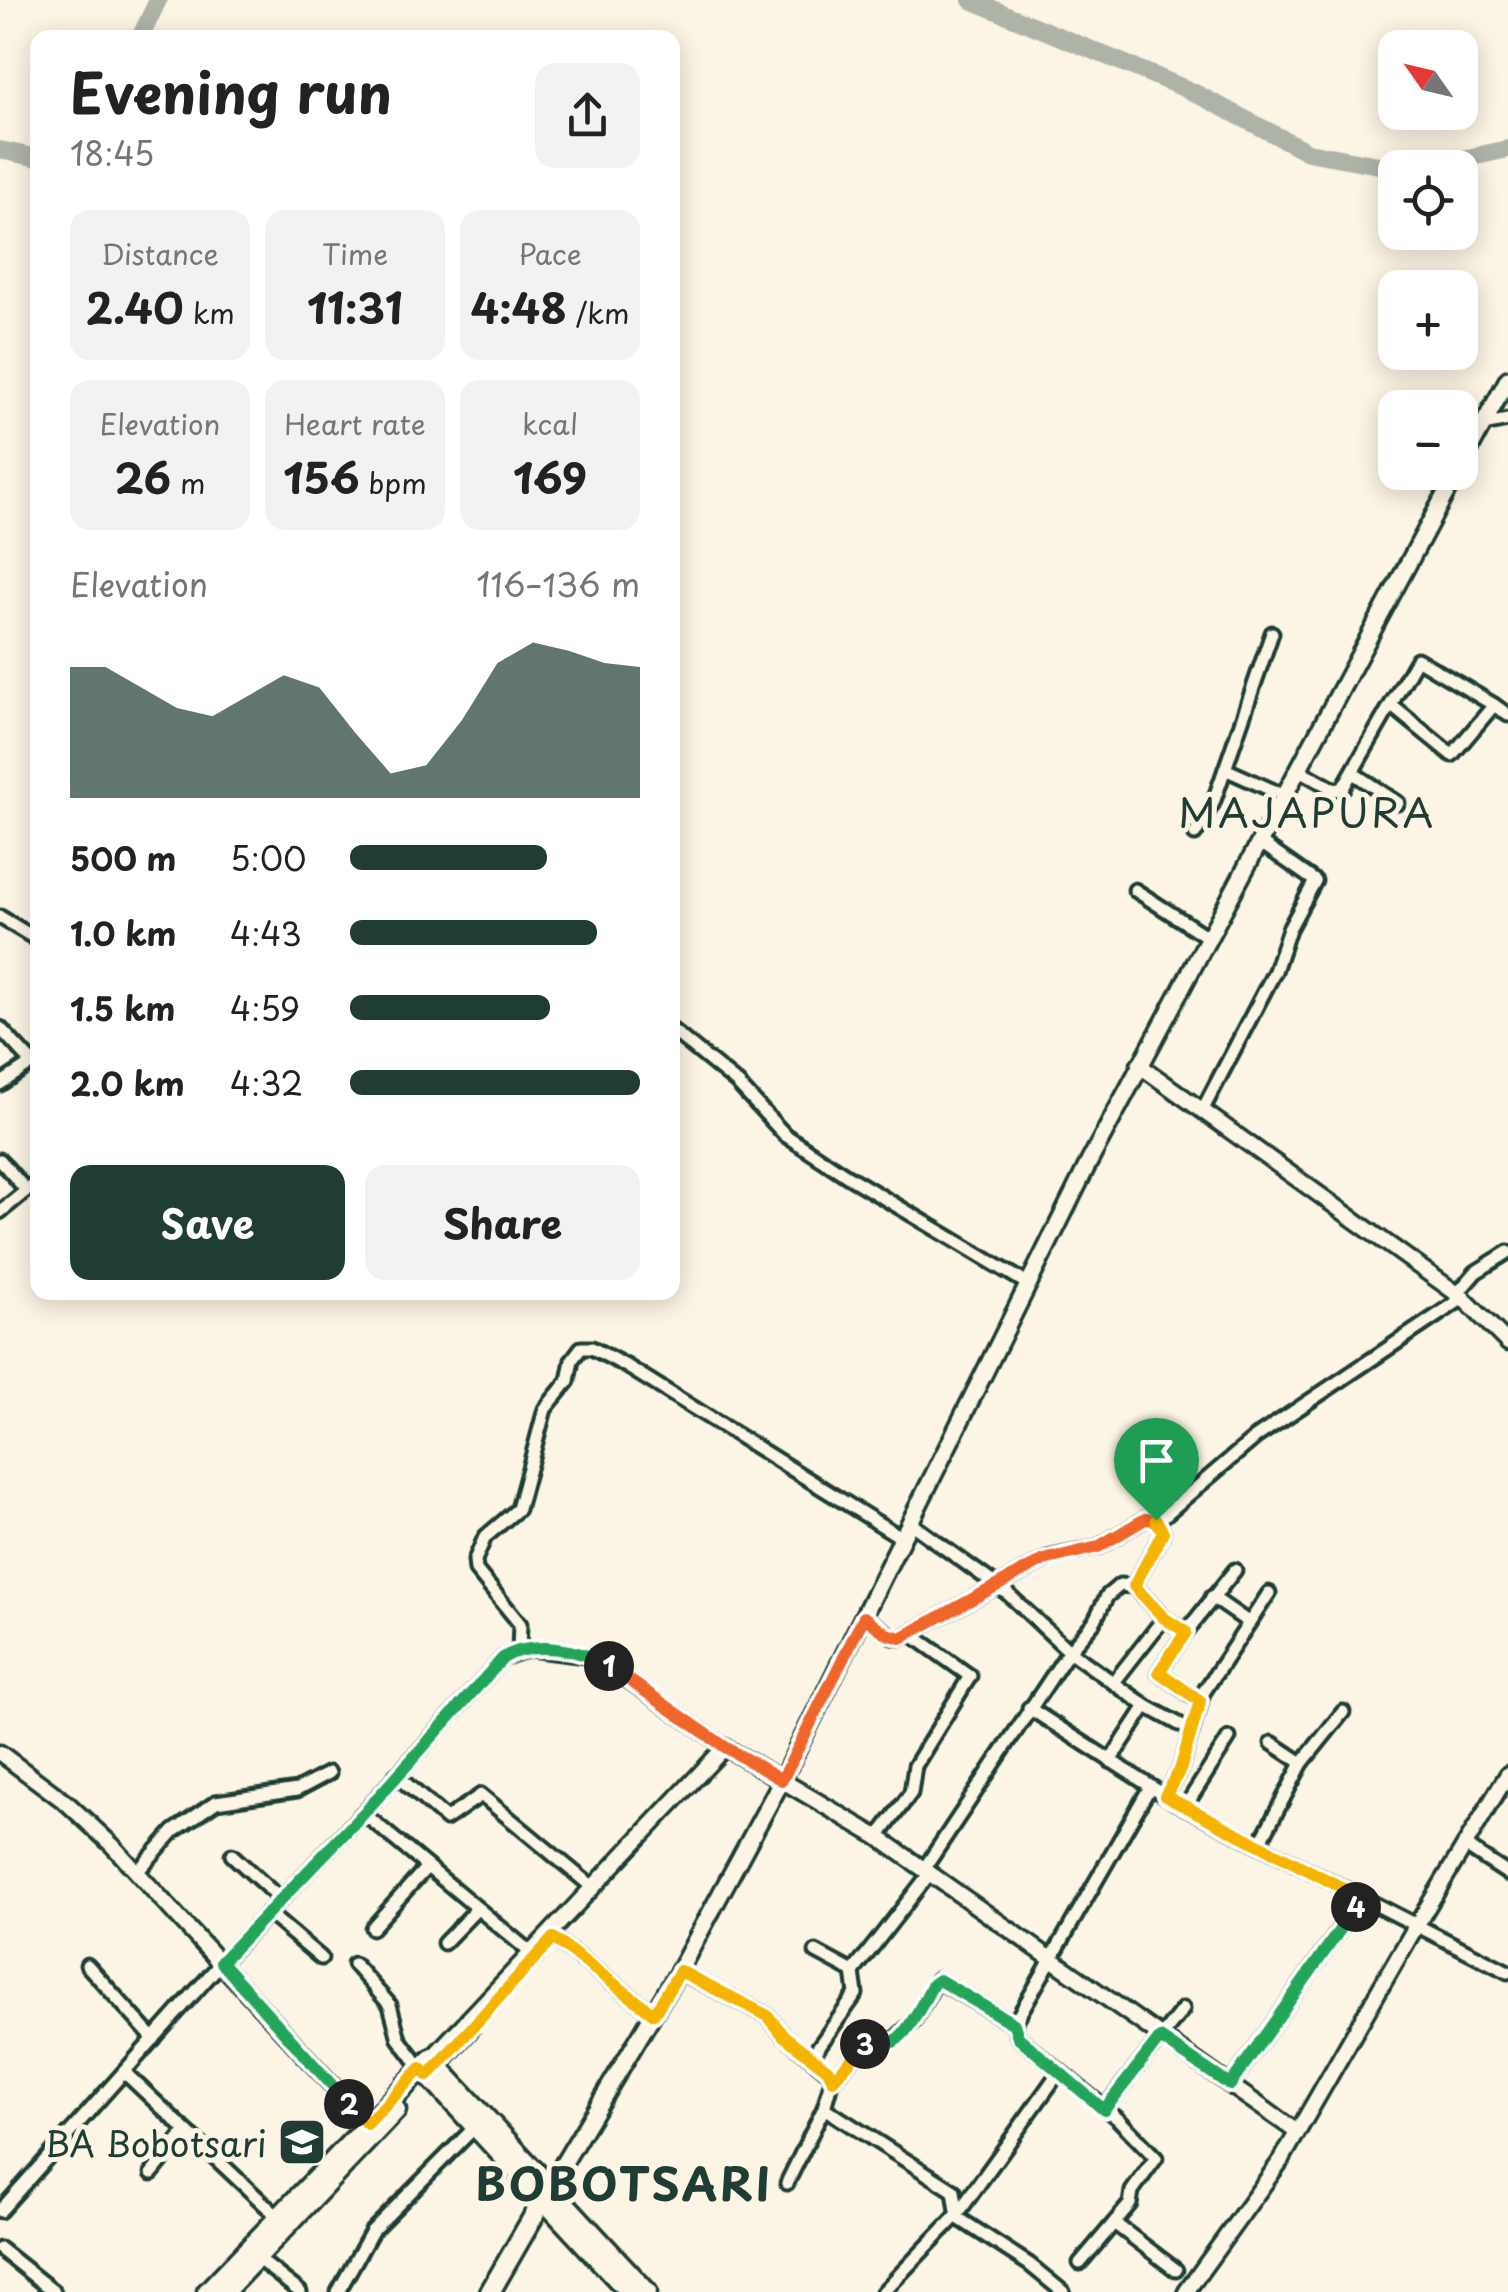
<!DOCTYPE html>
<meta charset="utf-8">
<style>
:root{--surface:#fff;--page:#f2f2f2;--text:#222;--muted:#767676;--accent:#1f3d34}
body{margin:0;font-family:"Playpen Sans",sans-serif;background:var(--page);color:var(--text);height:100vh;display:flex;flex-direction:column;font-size:38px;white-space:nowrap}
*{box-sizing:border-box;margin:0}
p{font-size:32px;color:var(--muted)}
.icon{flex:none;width:55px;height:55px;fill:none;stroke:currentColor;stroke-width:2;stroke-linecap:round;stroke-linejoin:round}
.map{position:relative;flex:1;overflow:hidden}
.drawer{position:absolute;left:30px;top:30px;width:650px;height:1270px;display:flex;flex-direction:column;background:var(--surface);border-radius:20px;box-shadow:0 5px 25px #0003}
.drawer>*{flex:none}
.needle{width:65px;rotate:304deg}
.tools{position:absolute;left:1378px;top:30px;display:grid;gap:20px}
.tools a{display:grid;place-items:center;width:100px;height:100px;border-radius:20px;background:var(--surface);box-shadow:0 5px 25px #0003;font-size:50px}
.pin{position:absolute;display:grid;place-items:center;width:85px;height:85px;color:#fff;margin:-102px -42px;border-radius:50% 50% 50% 0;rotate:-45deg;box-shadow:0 0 10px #0007}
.pin .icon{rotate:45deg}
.km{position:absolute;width:50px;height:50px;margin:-25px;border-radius:50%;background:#222;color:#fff;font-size:28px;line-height:50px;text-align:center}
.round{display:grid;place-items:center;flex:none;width:105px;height:105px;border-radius:20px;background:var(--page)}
.headline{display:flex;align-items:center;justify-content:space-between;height:170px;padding:0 40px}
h1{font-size:55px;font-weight:700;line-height:75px}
.stats{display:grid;grid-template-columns:repeat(3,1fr);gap:15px;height:170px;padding:10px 40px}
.stats div{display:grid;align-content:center;border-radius:20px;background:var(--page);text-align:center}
.stats b{font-size:42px;font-weight:700}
.stats small{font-size:28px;font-weight:400}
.stats p{font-size:28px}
.chart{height:280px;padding:20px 40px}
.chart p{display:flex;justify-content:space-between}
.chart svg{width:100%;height:180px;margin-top:10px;fill:var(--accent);opacity:.7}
.action{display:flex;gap:20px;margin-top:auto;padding:20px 40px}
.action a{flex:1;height:115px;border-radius:20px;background:var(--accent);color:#fff;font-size:40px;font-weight:700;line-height:115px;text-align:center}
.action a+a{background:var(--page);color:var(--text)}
ul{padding:0 40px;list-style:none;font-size:32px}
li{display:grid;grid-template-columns:160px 120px 1fr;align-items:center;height:75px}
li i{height:25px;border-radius:12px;background:var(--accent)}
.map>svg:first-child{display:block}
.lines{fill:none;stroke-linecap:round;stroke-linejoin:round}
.river{stroke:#aeb3a7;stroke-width:18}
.minor-casing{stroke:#1f3d34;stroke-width:19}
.tertiary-casing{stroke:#1f3d34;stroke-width:21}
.secondary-casing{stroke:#1f3d34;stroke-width:22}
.primary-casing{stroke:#1f3d34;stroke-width:25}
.minor{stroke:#fcf5e5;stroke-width:11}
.tertiary{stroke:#fcf5e5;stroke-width:14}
.secondary{stroke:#fcf5e5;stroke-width:15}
.primary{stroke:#fcf5e5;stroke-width:18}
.split-1-casing{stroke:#fff;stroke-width:20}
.split-2-casing{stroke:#fff;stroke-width:20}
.split-3-casing{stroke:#fff;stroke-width:20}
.split-4-casing{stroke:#fff;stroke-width:20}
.split-5-casing{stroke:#fff;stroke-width:20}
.split-1{stroke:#f0652b;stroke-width:12}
.split-2{stroke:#22a559;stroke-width:12}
.split-3{stroke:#f5b400;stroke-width:12}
.split-4{stroke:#22a559;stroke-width:12}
.split-5{stroke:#f5b400;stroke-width:12}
.labels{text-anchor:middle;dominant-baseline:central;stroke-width:10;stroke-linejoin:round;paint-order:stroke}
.poi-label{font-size:35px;fill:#1f3d34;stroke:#fcf5e5;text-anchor:end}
.quarter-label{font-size:40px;letter-spacing:2.5px;fill:#1f3d34;stroke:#fcf5e5}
.district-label{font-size:45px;font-weight:bold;letter-spacing:2.5px;fill:#1f3d34;stroke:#fcf5e5}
</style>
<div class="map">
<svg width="1508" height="2292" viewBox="0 0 1508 2292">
<rect width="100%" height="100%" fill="#fcf5e5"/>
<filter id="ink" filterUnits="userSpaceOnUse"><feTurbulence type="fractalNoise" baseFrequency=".01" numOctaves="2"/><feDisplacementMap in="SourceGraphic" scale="20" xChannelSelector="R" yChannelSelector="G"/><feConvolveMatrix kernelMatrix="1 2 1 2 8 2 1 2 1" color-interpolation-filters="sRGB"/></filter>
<g filter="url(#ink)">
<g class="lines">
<!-- river -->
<g class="river">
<path d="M971,0L1191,91L1308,152L1395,168"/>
<path d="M140,38L158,0"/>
<path d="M0,150L38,158"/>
<path d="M1422,168L1508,149"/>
</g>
<!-- minor casing -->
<g class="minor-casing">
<g id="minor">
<path d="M1483,425L1508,420"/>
<path d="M1272,633L1225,769L1285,796"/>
<path d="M1392,706L1452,755L1494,705L1508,715"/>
<path d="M1299,770L1335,790L1343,788L1417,659L1494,705"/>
<path d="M1353,773L1398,803"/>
<path d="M1195,834L1213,803L1225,769"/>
<path d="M1135,890L1209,938"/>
<path d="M0,917L38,940"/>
<path d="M0,1028L38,1069"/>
<path d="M672,1030L737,1083L785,1135L847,1176L1028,1284"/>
<path d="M0,1084L38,1059"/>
<path d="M1202,1111L1275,971L1289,929L1315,881L1261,843"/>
<path d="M0,1160L26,1190"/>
<path d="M0,1212L38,1181"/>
<path d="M1457,1294L1476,1272L1508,1252"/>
<path d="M910,1523L1007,1593L1069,1651L924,1869"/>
<path d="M1134,1586L1163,1532L1156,1519"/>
<path d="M1212,1597L1248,1622"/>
<path d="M864,1617L893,1637L901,1638L1048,1558L1098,1547L1145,1519H1160L1256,1437L1463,1298"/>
<path d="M1186,1632L1159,1672L1199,1701"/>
<path d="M519,1650L520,1624L476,1570L475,1560L485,1537L518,1509L545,1409L568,1381L572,1360L581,1348H592L628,1367L902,1538"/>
<path d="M1114,1682L1164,1618"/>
<path d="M1146,1706L1192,1731"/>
<path d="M1029,1708L1175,1802L1508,1972"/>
<path d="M1272,1743L1302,1763"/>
<path d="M1110,1761L1146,1706L1069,1651L1094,1622L1107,1596L1120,1585L1134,1586L1164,1618L1186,1632L1235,1570"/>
<path d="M396,1775L446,1819L481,1795L591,1886"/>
<path d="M1165,1796L1180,1770L1203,1693L1269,1593"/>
<path d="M1185,1807L1229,1738"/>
<path d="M363,1813L536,1957"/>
<path d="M878,1837L911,1793L915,1766L970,1676L911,1634"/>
<path d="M1259,1845L1302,1763L1343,1712"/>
<path d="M1464,1845L1508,1874"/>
<path d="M232,1855L280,1899"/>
<path d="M137,1872L174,1831L216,1802L297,1790L329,1773"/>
<path d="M268,1913L321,1958"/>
<path d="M372,1928L426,1868"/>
<path d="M553,1938L654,2014"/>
<path d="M444,1943L477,1909"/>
<path d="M816,1952L853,1972"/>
<path d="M354,1964L390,2005L399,2039L421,2068"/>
<path d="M87,1965L154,2039"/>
<path d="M679,1971L768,2016L784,2036L833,2076L824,2108L954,2191L958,2218L1029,2264L1063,2292"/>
<path d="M812,2056L856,1994L853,1972L930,1873"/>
<path d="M124,2072L280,2219"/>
<path d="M833,2080L870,2039L893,2041L913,2022L937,1980L1014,2024"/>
<path d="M1230,2085L1362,1898"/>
<path d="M1104,2109L1183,2009"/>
<path d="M152,2173L186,2131"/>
<path d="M787,2183L824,2108"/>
<path d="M0,2211L221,1963L363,1813L503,1658L529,1649L594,1657L725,1747"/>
<path d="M1114,2223L1176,2270"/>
<path d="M0,2249L54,2292"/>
<path d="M256,2257L300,2292"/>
<path d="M1080,2263L1130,2204L1132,2191L1156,2158L1118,2119L1018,2037L1014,2024L1150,1787"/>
<path d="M338,2292L372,2231L475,2127"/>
<path d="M883,2292L956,2216L1059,2072"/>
</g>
</g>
<!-- tertiary casing -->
<g class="tertiary-casing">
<g id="tertiary">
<path d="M1139,1065L1463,1298L1508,1343"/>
<path d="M0,1753L68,1804L112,1845L375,2132"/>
<path d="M431,2059L725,1747L878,1837L1297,2132"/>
<path d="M438,2066L471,2029"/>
<path d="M1186,2292L1282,2159L1416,1926L1508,1774"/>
</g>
</g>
<!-- secondary casing -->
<g class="secondary-casing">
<g id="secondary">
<path d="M1460,467L1508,379"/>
<path d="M550,2186L679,1971L782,1780L1088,1164L1457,472"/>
</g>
</g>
<!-- primary casing -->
<g class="primary-casing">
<g id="primary">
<path d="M421,2068L629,2292"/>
<path d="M207,2292L431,2059L647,2292"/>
<path d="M224,2292L396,2110"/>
<path d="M490,2292L548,2191"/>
</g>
</g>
<!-- minor -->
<use href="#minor" class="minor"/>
<!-- tertiary -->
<use href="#tertiary" class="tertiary"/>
<!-- secondary -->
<use href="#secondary" class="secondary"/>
<!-- primary -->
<use href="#primary" class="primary"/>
</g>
</g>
<g class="lines" filter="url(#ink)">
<!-- split-1 casing -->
<g class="split-1-casing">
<path id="split-1" d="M609,1666L725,1747L782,1780L864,1617L887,1634L901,1638L1044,1560L1098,1547L1145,1519L1156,1520"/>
</g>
<!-- split-2 casing -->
<g class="split-2-casing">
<path id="split-2" d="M349,2104L221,1962L363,1814L503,1658C532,1640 582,1649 609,1666"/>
</g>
<!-- split-3 casing -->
<g class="split-3-casing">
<path id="split-3" d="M349,2104L367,2124L421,2068L428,2076L553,1938L654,2014L680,1971L768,2016L784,2036L828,2070L833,2080L865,2044"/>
</g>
<!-- split-4 casing -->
<g class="split-4-casing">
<path id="split-4" d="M865,2044L873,2037C876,2038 886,2044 889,2043C906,2041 925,1998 933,1984L939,1980L1014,2024L1018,2037L1104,2110L1160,2038L1230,2085L1356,1907"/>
</g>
<!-- split-5 casing -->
<g class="split-5-casing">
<path id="split-5" d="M1156,1520L1163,1532L1134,1586L1164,1618L1186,1632L1159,1672L1200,1701L1180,1770L1165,1796L1362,1898L1356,1907"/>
</g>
<!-- split-1 -->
<use href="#split-1" class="split-1"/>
<!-- split-2 -->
<use href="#split-2" class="split-2"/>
<!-- split-3 -->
<use href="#split-3" class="split-3"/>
<!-- split-4 -->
<use href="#split-4" class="split-4"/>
<!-- split-5 -->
<use href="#split-5" class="split-5"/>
</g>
<!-- icons -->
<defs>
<g id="school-square" transform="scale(2.5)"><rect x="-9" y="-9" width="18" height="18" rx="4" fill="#1f3d34" stroke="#fcf5e5"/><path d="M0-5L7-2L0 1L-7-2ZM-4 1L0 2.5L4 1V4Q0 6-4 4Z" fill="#fff"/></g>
</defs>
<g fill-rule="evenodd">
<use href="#school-square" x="302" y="2142"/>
</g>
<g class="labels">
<!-- poi labels -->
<g class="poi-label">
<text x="267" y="2142">BA Bobotsari</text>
</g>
<!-- quarter labels -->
<g class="quarter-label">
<text x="1307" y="811">MAJAPURA</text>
</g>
<!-- district labels -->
<g class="district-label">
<text x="624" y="2182">BOBOTSARI</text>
</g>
</g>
</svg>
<div class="tools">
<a><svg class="needle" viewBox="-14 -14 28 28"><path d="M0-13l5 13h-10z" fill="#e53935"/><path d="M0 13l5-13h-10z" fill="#767676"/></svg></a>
<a><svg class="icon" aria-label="locate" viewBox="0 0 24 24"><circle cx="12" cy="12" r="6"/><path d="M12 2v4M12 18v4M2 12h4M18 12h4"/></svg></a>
<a>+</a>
<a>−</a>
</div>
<div class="pin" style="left:1156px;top:1520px;background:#1e9e55"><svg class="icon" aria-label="arrive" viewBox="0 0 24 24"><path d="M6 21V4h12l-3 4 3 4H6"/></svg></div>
<b class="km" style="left:609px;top:1666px">1</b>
<b class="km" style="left:349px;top:2104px">2</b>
<b class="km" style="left:865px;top:2044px">3</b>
<b class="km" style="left:1356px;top:1907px">4</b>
<section class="drawer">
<div class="headline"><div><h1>Evening run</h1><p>18:45</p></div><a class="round"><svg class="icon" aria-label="share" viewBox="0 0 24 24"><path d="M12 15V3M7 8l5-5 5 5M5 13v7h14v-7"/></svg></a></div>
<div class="stats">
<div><p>Distance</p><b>2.40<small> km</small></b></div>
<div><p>Time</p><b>11:31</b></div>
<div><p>Pace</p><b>4:48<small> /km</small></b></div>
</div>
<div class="stats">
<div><p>Elevation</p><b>26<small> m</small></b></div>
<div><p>Heart rate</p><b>156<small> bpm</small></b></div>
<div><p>kcal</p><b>169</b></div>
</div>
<div class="chart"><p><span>Elevation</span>116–136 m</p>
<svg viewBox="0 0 160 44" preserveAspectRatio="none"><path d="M0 44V12L10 12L20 17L30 22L40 24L50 19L60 14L70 17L80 28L90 38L100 36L110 25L120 11L130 6L140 8L150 11L160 12V44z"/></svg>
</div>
<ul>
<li><b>500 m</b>5:00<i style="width:68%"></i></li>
<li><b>1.0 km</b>4:43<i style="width:85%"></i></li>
<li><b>1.5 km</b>4:59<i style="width:69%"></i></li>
<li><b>2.0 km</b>4:32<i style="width:100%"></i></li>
</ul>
<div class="action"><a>Save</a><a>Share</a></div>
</section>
</div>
